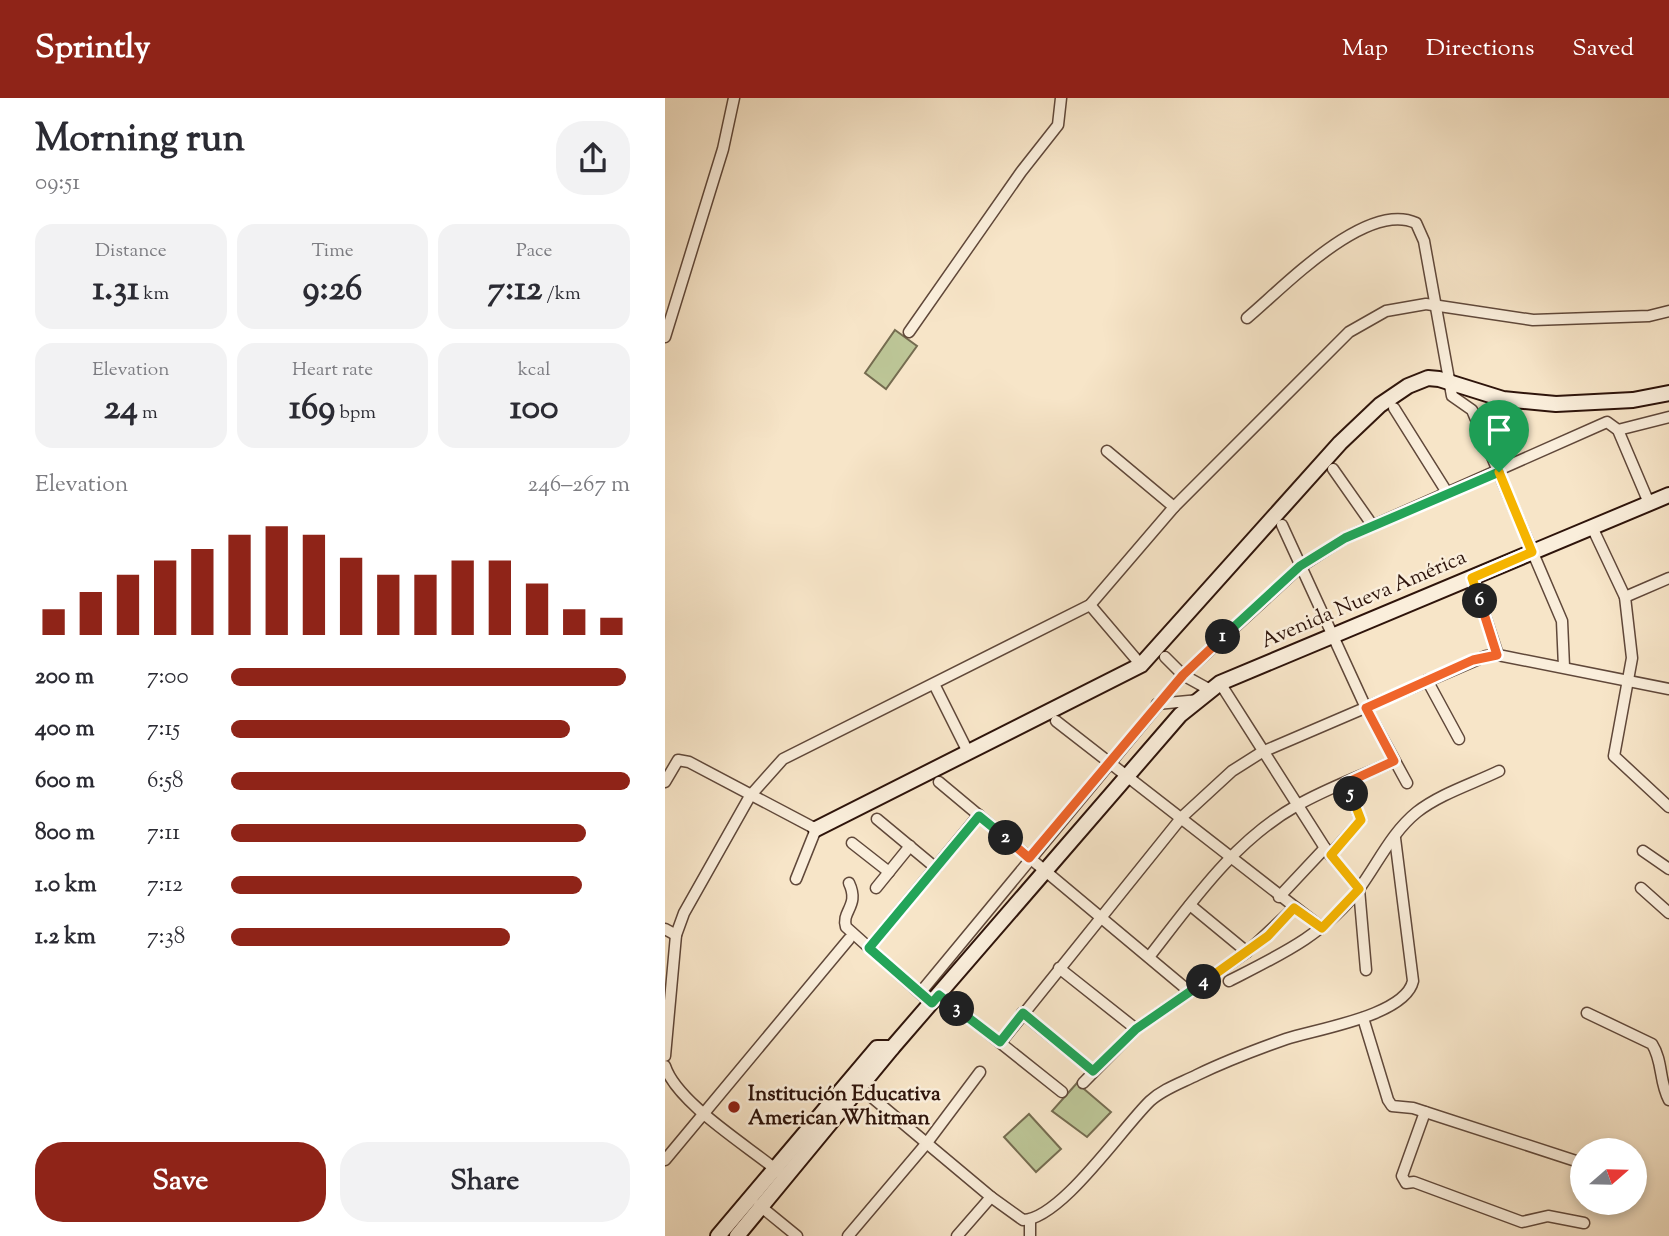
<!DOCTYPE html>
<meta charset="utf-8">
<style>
:root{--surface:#fff;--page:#f2f2f3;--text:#2b2b33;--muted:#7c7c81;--accent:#8f2418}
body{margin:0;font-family:"Sorts Mill Goudy",serif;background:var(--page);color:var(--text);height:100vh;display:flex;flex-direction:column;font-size:26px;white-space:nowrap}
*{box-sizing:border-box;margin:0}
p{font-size:23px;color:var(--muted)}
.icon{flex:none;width:38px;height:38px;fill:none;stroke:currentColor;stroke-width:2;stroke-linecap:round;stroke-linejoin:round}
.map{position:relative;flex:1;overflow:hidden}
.drawer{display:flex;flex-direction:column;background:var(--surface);width:665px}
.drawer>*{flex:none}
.needle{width:46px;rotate:70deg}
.buttons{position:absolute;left:905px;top:1040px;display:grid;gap:14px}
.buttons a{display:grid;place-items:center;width:77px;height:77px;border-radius:50%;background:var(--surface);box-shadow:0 4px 10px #0003;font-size:35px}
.pin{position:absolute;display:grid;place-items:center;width:60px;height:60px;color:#fff;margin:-72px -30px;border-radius:50% 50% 50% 0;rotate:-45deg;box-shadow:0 0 7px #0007}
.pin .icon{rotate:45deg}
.km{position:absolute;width:35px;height:35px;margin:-18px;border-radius:50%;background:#222;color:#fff;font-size:19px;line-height:35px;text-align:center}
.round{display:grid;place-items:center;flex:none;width:74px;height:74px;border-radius:28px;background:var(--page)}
.overview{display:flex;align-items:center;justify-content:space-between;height:119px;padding:0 35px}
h1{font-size:38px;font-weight:700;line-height:52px}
.stats{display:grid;grid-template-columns:repeat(3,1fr);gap:10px;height:119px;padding:7px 35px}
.stats div{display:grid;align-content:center;border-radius:18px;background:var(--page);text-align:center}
.stats b{font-size:35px;font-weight:700}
.stats small{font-size:19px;font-weight:400}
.stats p{font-size:19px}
.chart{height:196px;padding:14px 35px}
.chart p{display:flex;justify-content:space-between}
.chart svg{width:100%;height:126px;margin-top:7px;stroke:var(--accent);stroke-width:6}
.cta{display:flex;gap:14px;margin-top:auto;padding:14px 35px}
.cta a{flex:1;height:80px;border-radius:28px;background:var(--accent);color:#fff;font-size:28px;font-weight:700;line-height:80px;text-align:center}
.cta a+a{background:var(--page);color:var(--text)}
ul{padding:0 35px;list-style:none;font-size:23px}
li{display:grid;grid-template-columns:112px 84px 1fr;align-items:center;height:52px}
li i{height:18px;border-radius:9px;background:var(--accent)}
header{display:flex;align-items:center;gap:42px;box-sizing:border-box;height:98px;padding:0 35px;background:var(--accent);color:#fff}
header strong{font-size:33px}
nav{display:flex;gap:38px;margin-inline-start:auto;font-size:24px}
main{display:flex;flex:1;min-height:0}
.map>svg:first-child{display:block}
.green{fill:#bcc596;stroke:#756c50;stroke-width:2}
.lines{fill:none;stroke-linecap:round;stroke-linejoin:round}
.street-casing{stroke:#60483a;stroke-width:13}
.secondary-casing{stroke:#2e140b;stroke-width:18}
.street{stroke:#faeedb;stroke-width:10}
.secondary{stroke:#faeedb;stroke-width:14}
.split-1-casing{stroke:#fff;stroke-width:14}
.split-2-casing{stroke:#fff;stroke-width:14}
.split-3-casing{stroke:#fff;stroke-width:14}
.split-4-casing{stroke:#fff;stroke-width:14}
.split-5-casing{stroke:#fff;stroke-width:14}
.split-6-casing{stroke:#fff;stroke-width:14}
.split-7-casing{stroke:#fff;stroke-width:14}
.split-1{stroke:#22a559;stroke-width:9}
.split-2{stroke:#f0652b;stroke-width:9}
.split-3{stroke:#22a559;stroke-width:9}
.split-4{stroke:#22a559;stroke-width:9}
.split-5{stroke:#f5b400;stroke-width:9}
.split-6{stroke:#f0652b;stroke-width:9}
.split-7{stroke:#f5b400;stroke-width:9}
.poi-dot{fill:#8f2418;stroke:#faeedb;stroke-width:2.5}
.labels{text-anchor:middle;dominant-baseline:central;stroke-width:5;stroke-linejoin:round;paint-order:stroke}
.street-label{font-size:21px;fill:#2e140b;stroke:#faeedb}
.poi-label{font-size:21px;font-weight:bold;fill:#2e140b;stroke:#faeedb;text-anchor:start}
</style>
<header>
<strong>Sprintly</strong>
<nav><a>Map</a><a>Directions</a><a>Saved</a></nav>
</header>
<main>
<section class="drawer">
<div class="overview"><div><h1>Morning run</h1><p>09:51</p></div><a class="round"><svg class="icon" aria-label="share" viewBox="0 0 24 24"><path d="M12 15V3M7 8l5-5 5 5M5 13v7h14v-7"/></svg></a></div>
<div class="stats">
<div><p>Distance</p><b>1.31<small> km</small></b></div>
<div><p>Time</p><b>9:26</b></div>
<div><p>Pace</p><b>7:12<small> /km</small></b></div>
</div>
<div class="stats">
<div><p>Elevation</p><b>24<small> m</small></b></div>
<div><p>Heart rate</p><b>169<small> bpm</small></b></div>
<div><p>kcal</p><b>100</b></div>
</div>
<div class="chart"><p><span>Elevation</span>246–267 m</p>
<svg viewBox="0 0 160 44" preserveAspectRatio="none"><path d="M5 44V35M15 44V29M25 44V23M35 44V18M45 44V14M55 44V9M65 44V6M75 44V9M85 44V17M95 44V23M105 44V23M115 44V18M125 44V18M135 44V26M145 44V35M155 44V38"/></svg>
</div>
<ul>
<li><b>200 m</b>7:00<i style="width:99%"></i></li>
<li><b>400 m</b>7:15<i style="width:85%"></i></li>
<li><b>600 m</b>6:58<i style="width:100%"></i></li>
<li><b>800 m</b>7:11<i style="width:89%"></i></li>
<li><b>1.0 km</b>7:12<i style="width:88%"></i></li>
<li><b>1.2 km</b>7:38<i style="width:70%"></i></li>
</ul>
<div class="cta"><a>Save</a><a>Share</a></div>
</section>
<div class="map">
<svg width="1004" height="1138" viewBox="0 0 1004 1138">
<rect width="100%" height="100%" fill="#f7e5c8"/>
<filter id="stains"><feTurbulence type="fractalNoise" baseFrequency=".00286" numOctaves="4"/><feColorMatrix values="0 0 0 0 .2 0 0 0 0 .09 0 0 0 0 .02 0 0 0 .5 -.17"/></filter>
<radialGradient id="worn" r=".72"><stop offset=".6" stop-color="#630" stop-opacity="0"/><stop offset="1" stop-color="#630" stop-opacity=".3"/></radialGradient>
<!-- green -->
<g class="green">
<path d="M230,232L252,248L221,291L200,275Z"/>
<path d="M412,985L446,1014L422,1039L387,1013Z"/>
<path d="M364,1016L396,1051L371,1074L339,1039Z"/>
</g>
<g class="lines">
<!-- street casing -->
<g class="street-casing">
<g id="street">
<path d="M582,220C619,189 701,102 751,125L759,143L787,298L807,312L897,523L899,569"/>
<path d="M244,234L356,74L393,27L396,0"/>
<path d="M0,239L58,51L69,0"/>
<path d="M729,310L783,396"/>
<path d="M953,332L1004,319"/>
<path d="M442,353L509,409"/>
<path d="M668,371L708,428"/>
<path d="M617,427L701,610L742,685"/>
<path d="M927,429L960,499L967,560L949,658L1004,709"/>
<path d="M807,479L833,557"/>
<path d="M960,499L1004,480"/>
<path d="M425,507L476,567"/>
<path d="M500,559L518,577L547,593"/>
<path d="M762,582L794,641"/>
<path d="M555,585L660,750L694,791L701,872"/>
<path d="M269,586L303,654"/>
<path d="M492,606L534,602"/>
<path d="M391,623L657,830"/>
<path d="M0,684L13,662L24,664L151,731L131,781"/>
<path d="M274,684L525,894"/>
<path d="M212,721L271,770"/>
<path d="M187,745L224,774"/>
<path d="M978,753L1004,771"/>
<path d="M665,757L696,722L681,685"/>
<path d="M184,785C195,808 176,813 181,829L258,898"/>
<path d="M211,790L245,748"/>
<path d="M976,790L1004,815"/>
<path d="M614,799L660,750"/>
<path d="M525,807L582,854"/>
<path d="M0,831L11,837"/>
<path d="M204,850L314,717"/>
<path d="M484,859C527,804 569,743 631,708C662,690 697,678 729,663"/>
<path d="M394,870L471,931"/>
<path d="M564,883C613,858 661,836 694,791C713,765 727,734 752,714C775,696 807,686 834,673"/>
<path d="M255,895L518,577L635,469L680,440L942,324L953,332L984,405"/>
<path d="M274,896L397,994"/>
<path d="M357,915L428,973"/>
<path d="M922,915L987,946C998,963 994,984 1004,1002"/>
<path d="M698,920L723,1002L727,1008L748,1010L914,1064"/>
<path d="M336,944L517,719L567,673L597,654L821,558L833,557L1004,591"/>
<path d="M0,958L11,837L19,815L85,698L118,661L425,507L509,409L684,234L721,213L761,206L868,222L984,218L1004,213"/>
<path d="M0,968C12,1005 83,1048 114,1074"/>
<path d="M418,985L471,931L582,854L629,810"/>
<path d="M191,986L326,1099L358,1122C396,1121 457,1030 485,1003C498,991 516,985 532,977C561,963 590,952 621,941C651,931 740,918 748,883L730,740"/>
<path d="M760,1014L737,1078L741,1085L749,1084L857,1124L883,1118L919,1125"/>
<path d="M0,1062L184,841"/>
<path d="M94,1107L132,1138"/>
<path d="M365,1122V1138"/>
<path d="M183,1138L261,1046L315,974"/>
<path d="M292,1138L326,1099"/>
</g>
</g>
<!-- secondary casing -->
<g class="secondary-casing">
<g id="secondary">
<path d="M151,731L476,567L675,345L715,307L743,288L763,280L774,281L838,301L891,306L968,302L1004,295"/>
<path d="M53,1138L212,950H227"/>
<path d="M72,1138L227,950L515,617L555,585L1004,397"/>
</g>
</g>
<!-- street -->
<use href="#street" class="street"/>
<!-- secondary -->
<use href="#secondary" class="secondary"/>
</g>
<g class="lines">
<!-- split-1 casing -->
<g class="split-1-casing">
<path id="split-1" d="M558,539L635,468L680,440L834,374"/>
</g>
<!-- split-2 casing -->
<g class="split-2-casing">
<path id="split-2" d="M341,740L364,760L518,577L558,539"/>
</g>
<!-- split-3 casing -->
<g class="split-3-casing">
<path id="split-3" d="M292,911L274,897L267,905L204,850L314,718L341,740"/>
</g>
<!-- split-4 casing -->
<g class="split-4-casing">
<path id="split-4" d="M292,911L335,944L358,915L428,973L471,931L539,884"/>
</g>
<!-- split-5 casing -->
<g class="split-5-casing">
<path id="split-5" d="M539,884L603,838L629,810L657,830L694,791L666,757L696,722L686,696"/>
</g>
<!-- split-6 casing -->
<g class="split-6-casing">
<path id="split-6" d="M686,696L681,685L729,663L701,610L808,562L832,557L815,503"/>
</g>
<!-- split-7 casing -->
<g class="split-7-casing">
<path id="split-7" d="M815,503L807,480L867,454L834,374"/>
</g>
<!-- split-1 -->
<use href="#split-1" class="split-1"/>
<!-- split-2 -->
<use href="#split-2" class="split-2"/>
<!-- split-3 -->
<use href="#split-3" class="split-3"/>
<!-- split-4 -->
<use href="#split-4" class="split-4"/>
<!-- split-5 -->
<use href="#split-5" class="split-5"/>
<!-- split-6 -->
<use href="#split-6" class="split-6"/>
<!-- split-7 -->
<use href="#split-7" class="split-7"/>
</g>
<!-- markers -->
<circle class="poi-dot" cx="69" cy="1009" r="7"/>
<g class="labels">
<!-- street labels -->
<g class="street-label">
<text transform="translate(699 502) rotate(-23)">Avenida Nueva América</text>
</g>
<!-- poi labels -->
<g class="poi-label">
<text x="83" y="997">Institución Educativa<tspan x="83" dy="24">American Whitman</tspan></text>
</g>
</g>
<rect width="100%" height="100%" filter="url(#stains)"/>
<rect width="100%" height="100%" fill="url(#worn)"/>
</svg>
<div class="buttons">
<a><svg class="needle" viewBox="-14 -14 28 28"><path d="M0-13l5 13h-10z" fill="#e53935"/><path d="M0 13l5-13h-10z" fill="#7c7c81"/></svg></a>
</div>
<div class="pin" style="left:834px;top:374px;background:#1e9e55"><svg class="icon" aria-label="arrive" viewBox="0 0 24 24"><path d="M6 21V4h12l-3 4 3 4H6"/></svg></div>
<b class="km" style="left:558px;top:539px">1</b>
<b class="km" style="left:341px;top:740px">2</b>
<b class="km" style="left:292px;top:911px">3</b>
<b class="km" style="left:539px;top:884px">4</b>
<b class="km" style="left:686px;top:696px">5</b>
<b class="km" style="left:815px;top:503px">6</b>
</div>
</main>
